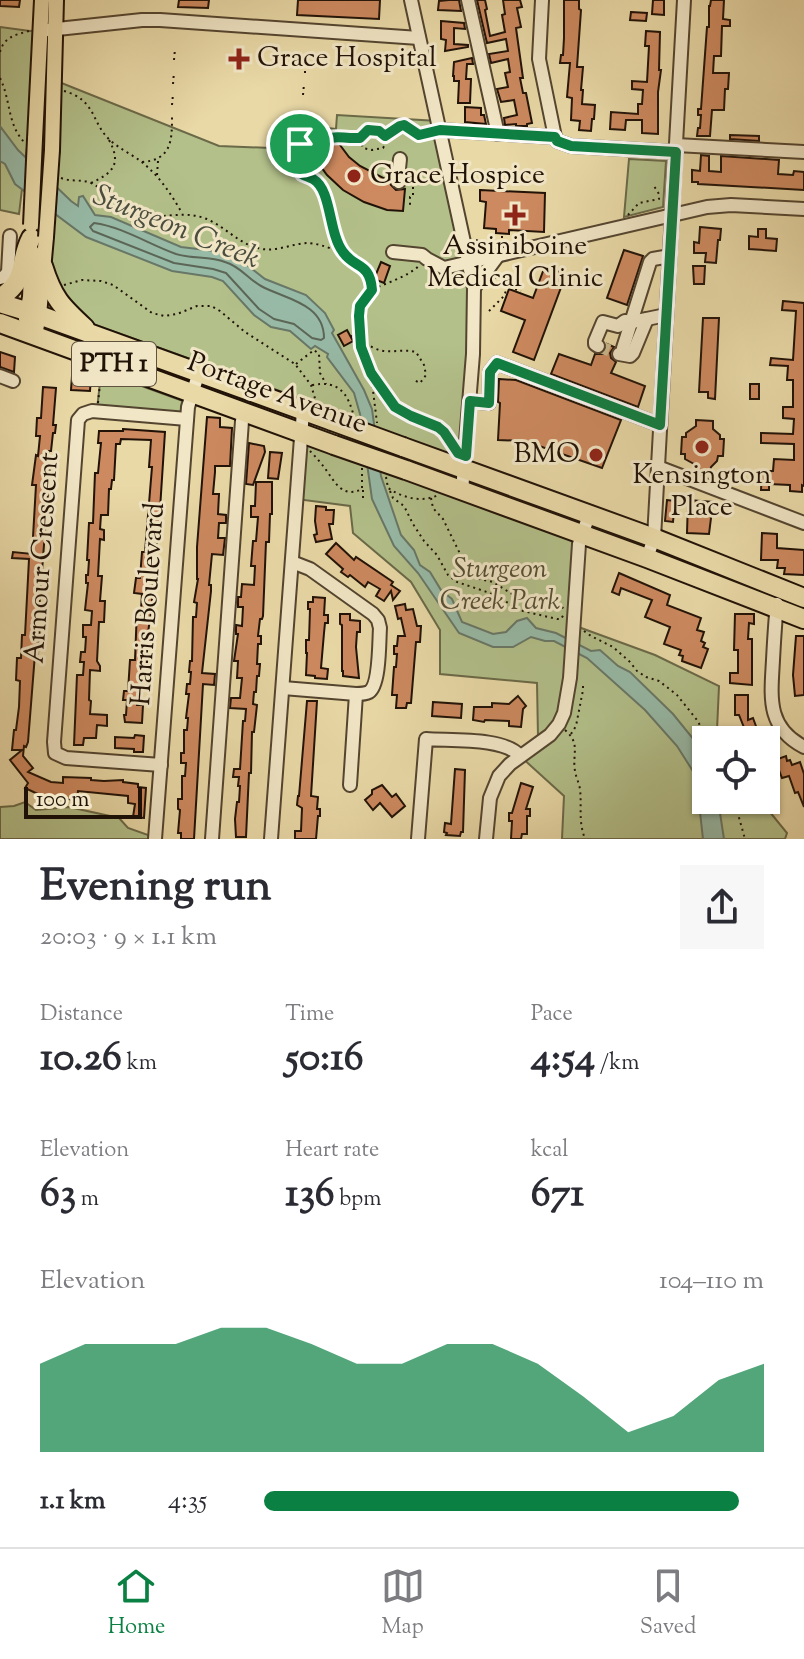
<!DOCTYPE html>
<meta charset="utf-8">
<style>
:root{--surface:#fff;--page:#f7f7f7;--text:#2b2b33;--muted:#7c7c81;--line:#e1e1e2;--accent:#0b8043}
body{margin:0;font-family:"Sorts Mill Goudy",serif;background:var(--page);color:var(--text);height:100vh;display:flex;flex-direction:column;font-size:30px;white-space:nowrap}
*{box-sizing:border-box;margin:0}
p{font-size:26px;color:var(--muted)}
.icon{flex:none;width:44px;height:44px;fill:none;stroke:currentColor;stroke-width:2;stroke-linecap:round;stroke-linejoin:round}
.map{position:relative;height:839px;overflow:hidden}
.details{display:flex;flex-direction:column;background:var(--surface);flex:1}
.details>*{flex:none}
.tools{position:absolute;left:692px;top:726px;display:grid;gap:16px}
.tools a{display:grid;place-items:center;width:88px;height:88px;border-radius:0px;background:var(--surface);box-shadow:0 2px 6px #0004;font-size:40px}
.scale{position:absolute;left:24px;bottom:20px;width:118px;box-sizing:border-box;padding-left:8px;border:4px solid #211207;border-top:0;font-size:22px;line-height:28px;white-space:nowrap;color:#211207;-webkit-text-stroke:6px #f1e6c6;paint-order:stroke}
.pin{position:absolute;display:grid;place-items:center;width:68px;height:68px;color:#fff;margin:-34px;border:4px solid #fff;border-radius:50%;box-shadow:0 2px 8px #0007}
.round{display:grid;place-items:center;flex:none;width:84px;height:84px;border-radius:0px;background:var(--page)}
.headline{display:flex;align-items:center;justify-content:space-between;height:136px;padding:0 40px}
h1{font-size:44px;font-weight:800;line-height:60px}
.stats{display:grid;grid-template-columns:repeat(3,1fr);gap:12px;height:136px;padding:8px 40px}
.stats div{display:grid;align-content:center}
.stats b{font-size:40px;font-weight:800}
.stats small{font-size:22px;font-weight:400}
.stats p{font-size:22px}
.chart{height:224px;padding:16px 40px}
.chart p{display:flex;justify-content:space-between}
.chart svg{width:100%;height:144px;margin-top:8px;fill:var(--accent);opacity:.7}
ul{padding:0 40px;list-style:none;font-size:26px}
li{display:grid;grid-template-columns:128px 96px 1fr;align-items:center;height:60px}
li i{height:20px;border-radius:10px;background:var(--accent)}
.dock{display:flex;justify-content:space-around;align-items:center;height:112px;border-top:2px solid var(--line);background:var(--surface);font-size:22px;color:var(--muted)}
.dock a{display:grid;justify-items:center;gap:4px}
.dock .selected{color:var(--accent)}
.map>svg:first-child{display:block}
.green{fill:#b3c08a;stroke:#6a6948;stroke-width:2}
.water{fill:#97baa7;stroke:#687767;stroke-width:2}
.lines{fill:none;stroke-linecap:round;stroke-linejoin:round}
.shore{stroke:#5c6657;stroke-width:2}
.building{fill:#cd895f;stroke:#211207;stroke-width:2}
.minor-tunnel{stroke:#cbbb8f;stroke-width:12;stroke-dasharray:12 6;stroke-linecap:butt}
.minor-casing{stroke:#53442f;stroke-width:16}
.major-casing{stroke:#211207;stroke-width:18}
.highway-casing{stroke:#211207;stroke-width:22}
.path{stroke:#211207;stroke-width:2;stroke-dasharray:2 4;stroke-linecap:butt}
.minor{stroke:#f1e6c6;stroke-width:12}
.major{stroke:#e9d9a7;stroke-width:14}
.highway{stroke:#e9d9a7;stroke-width:18}
.major-bridge-casing{stroke:#211207;stroke-width:18;stroke-linecap:butt}
.highway-bridge-casing{stroke:#211207;stroke-width:22;stroke-linecap:butt}
.major-bridge{stroke:#e9d9a7;stroke-width:14}
.highway-bridge{stroke:#e9d9a7;stroke-width:18}
.route-casing{stroke:#fff;stroke-width:16}
.route{stroke:#0b8043;stroke-width:10}
.poi-dot{fill:#8f2418;stroke:#f1e6c6;stroke-width:3}
.labels{text-anchor:middle;dominant-baseline:central;stroke-width:6;stroke-linejoin:round;paint-order:stroke}
.shield{fill:#f1e6c6;stroke:#5f5240;stroke-width:2}
.shield-label{font-size:26px;font-weight:bold;fill:#211207}
.poi-label{font-size:28px;fill:#211207;stroke:#f1e6c6;text-anchor:start}
.street-label{font-size:28px;fill:#211207;stroke:#f1e6c6}
.park-label{font-size:28px;font-style:italic;fill:#544f35;stroke:#f1e6c6}
.water-label{font-size:30px;font-style:italic;fill:#4a4d3f;stroke:#f1e6c6}
</style>
<div class="map">
<svg width="804" height="839" viewBox="0 0 804 839">
<rect width="100%" height="100%" fill="#e9d9a7"/>
<filter id="stains"><feTurbulence type="fractalNoise" baseFrequency=".0025" numOctaves="4"/><feColorMatrix values="0 0 0 0 .2 0 0 0 0 .09 0 0 0 0 .02 0 0 0 .5 -.17"/></filter>
<radialGradient id="worn" r=".72"><stop offset=".6" stop-color="#630" stop-opacity="0"/><stop offset="1" stop-color="#630" stop-opacity=".3"/></radialGradient>
<!-- green -->
<g class="green">
<path d="M0,27L30,31L41,30L19,214L0,210Z"/>
<path d="M54,80L219,146L270,148L271,141H277V134L327,136L328,128L336,129L337,115L438,121L464,242L497,257L474,288L464,470L303,411L305,400L90,323L65,304L50,266Z"/>
<path d="M629,159L666,161L663,207L624,217Z"/>
<path d="M103,372L183,401L181,414L97,409L101,374Z"/>
<path d="M302,433L583,535L573,625L655,655L719,686L717,730L722,740H706V800H760L787,833L785,839H562L564,796L520,756L538,737L537,683L440,674V630L411,582L353,533L350,506L296,499Z"/>
<path d="M25,802L36,810L69,807L119,818L128,828L151,836L150,839H0V807L14,806Z"/>
</g>
<!-- water -->
<path class="water" d="M0,126L18,150L71,201L78,206L79,197L83,196L95,215L111,217L181,247L223,252L238,258L265,279L306,295L325,313L334,330L332,333L364,390L372,409L381,476L401,535L414,550L420,565L430,572L441,590L452,599L462,622L493,634L506,632L517,621L527,618L536,628L556,633L591,651L600,650L618,666L630,672L673,714L695,741L706,759V800H718L724,839H703L696,776L677,746L645,710L587,658L554,641H545L531,637L513,647H493L459,633L418,573L394,546L372,499L360,414L354,393L327,357L328,354L315,346L311,349L290,331L271,327L254,315L223,281L212,277L172,271L86,237L15,184L5,164L0,161Z"/>
<g class="lines">
<!-- shore -->
<path class="shore" d="M94,223C123,227 148,244 176,254C192,259 210,256 225,262C240,266 248,279 261,286C285,299 324,303 324,338L321,340L312,338L294,324L274,319L259,309L226,273L213,269L174,263L93,231L90,227Z"/>
</g>
<!-- building -->
<g class="building">
<path d="M0,0H20L19,7L0,6Z"/>
<path d="M179,0H209L208,8L178,7Z"/>
<path d="M298,0H380L379,19L297,15Z"/>
<path d="M449,0H459L461,11L438,10L439,1Z"/>
<path d="M477,0H485L487,9L485,10L490,36L505,32L502,15L505,14L503,0H520L522,7L517,8L521,27L516,28L523,78H520L523,93H526L532,123L527,124V126H516V124L505,125L504,118L517,115L514,100L501,102L497,89L508,87L505,73L510,72L508,59L491,63L489,54L508,51L506,39L487,43Z"/>
<path d="M564,0H579V9L581,10L577,67H583L581,90H583L582,104L595,105L594,119H592L591,131L579,130L580,121L571,120L572,98L567,97L570,63H560L561,55H563L564,38Z"/>
<path d="M653,0H664V15L652,14Z"/>
<path d="M711,0H724L723,19L730,20V26H722L721,56H714L713,73H729L728,89H725L724,110H712L710,136H697L698,128H700L701,115H698V109H701L707,27H709V6H710Z"/>
<path d="M631,12L647,13L646,21L630,20Z"/>
<path d="M441,21L464,23L465,29L454,28V44L468,45V47L445,51L446,40L441,39Z"/>
<path d="M646,31L660,32L659,70H661L658,92V134L642,133V120H626L625,130L610,129L611,112L638,114V104H642L643,90L632,89V81L647,82L649,46H645Z"/>
<path d="M472,58L473,64H467L466,79H471L470,103H458L459,81H454V76H453L454,62Z"/>
<path d="M465,107L481,108V115H484L486,124L465,122Z"/>
<path d="M730,135L759,136V141L730,139Z"/>
<path d="M337,141L349,157L360,166L387,180L389,177L391,185L396,190L405,189L403,211L387,210L364,202L343,190L327,175L319,164L323,162L321,159L328,155L324,148Z"/>
<path d="M701,155L709,156V171L721,172V156L779,160L778,174L793,175L794,171L804,172V190L698,184V182H692V170L700,171Z"/>
<path d="M480,190L545,193L544,232L509,230V234L496,233V229L484,228L486,202L480,201Z"/>
<path d="M700,227L721,229L720,240H718L716,263L705,262L706,253H694V242L699,243Z"/>
<path d="M758,229H766V238L777,239L776,251L749,249V236L758,237Z"/>
<path d="M624,250L643,256L627,305L607,298Z"/>
<path d="M381,262L390,266L384,283L374,279Z"/>
<path d="M545,266L566,274L534,360L513,352L525,320L501,311L509,289L533,298Z"/>
<path d="M693,266H705L704,284H694Z"/>
<path d="M783,301L804,303V486L802,485V492L790,491V485L769,484V490H761L762,471H773L774,459L794,460V444L761,443V433L793,434L794,419L783,418V407H793V380H787L788,366L770,365L771,358L793,360L796,311L782,310Z"/>
<path d="M703,318H719L715,399L708,398V392H699Z"/>
<path d="M347,330L353,341L344,346L338,335Z"/>
<path d="M607,344L614,347L610,353L611,358L616,362L611,373L645,386L638,407L551,374L559,354L591,365L595,354H603L606,350Z"/>
<path d="M0,352L15,357L14,372L0,367Z"/>
<path d="M72,376L91,377L90,391L71,390Z"/>
<path d="M499,379L516,380L621,420L602,468L525,441L498,440L500,403L498,402Z"/>
<rect x="750" y="384" width="9" height="15"/>
<path d="M43,387L56,388L53,425H56L55,433H53L51,451H49L48,467H50L39,610H41L38,654H35L28,742L26,747L24,746L23,756L33,768L28,772L51,782L63,783V777L91,778V780L104,781L123,780V782L138,784V787L146,788L144,818L133,817L135,804L128,803V796L78,791L77,800L46,797L45,800L39,797L40,795L25,788L28,783L10,760L22,750H12L14,730H16L19,707L20,681L16,680L17,658H21L22,635H25L29,559L12,558L13,552L32,554L36,485H32L36,455L38,456L40,436H36L37,418H41Z"/>
<path d="M207,417L220,418V427L232,428L230,466H215V472L213,494H219L218,514L226,515V523H219L218,538H225L223,555L212,554L209,585H211V591L202,673L215,674L214,685L203,684L194,839H181V833H178L180,810L178,809V799H182V776H185L186,763H181V753H184V730H187L188,718H186L189,694H186L187,684H190L191,672H189L190,661H192L193,617H196L197,603L194,602L198,579H197V547Z"/>
<path d="M696,420L713,421V429L720,435V439H724L723,456H718L717,461L711,467L710,472L694,471V464L685,459V454H681L682,437H686V433L696,426Z"/>
<path d="M123,429L165,432L158,540L157,539L156,551L152,550V606L147,639V689H138L137,705H143L142,723L125,722L124,715H126L127,700H123L124,691H128L130,660H135L137,609H141L142,594L134,593L136,578H140L142,552H145L152,467H149L151,440L121,439L120,444H116L114,480H112L111,489H109L108,515H101L100,529L104,530V540L100,539L98,576H102L100,601H105L104,622H99L97,661L100,666V671L90,670L89,700L91,701L90,714L107,715V726L97,725L96,738H84L83,745H74L77,675H83L84,662H80L81,652H85L86,637H83V625H91L92,611L85,610L88,583H86V575H88L89,560H87L89,523H93L95,473H98L101,443H98L99,431H123Z"/>
<path d="M249,443L264,446L265,452L253,485L246,484Z"/>
<path d="M270,452L282,453L278,479L268,478Z"/>
<path d="M256,482H272V514H270L269,542H266L263,616L262,619H260L258,636H261V644H258L257,664H260L259,676H257L256,692H254L253,704L257,705L254,732H252L251,773H249L246,837H236L235,819L237,802H239L240,786H238L239,777H233L234,769H240L243,721H245L246,709L230,708L231,698H240L242,678H237L238,661H234L238,634H236V625L242,626L243,607H238V597H241L242,584L254,585L255,566H251L253,541H256L258,517H251V506H255Z"/>
<path d="M667,500L675,501L673,522L665,521Z"/>
<path d="M688,500L713,502L709,534L687,533Z"/>
<path d="M316,506L326,507V510H334L333,524H329L332,539L316,542L314,535L317,534L315,521Z"/>
<path d="M762,533L777,534V548L804,550V575L784,574L785,568H777L778,560H761Z"/>
<path d="M336,543L354,560L356,557L393,582L391,585L400,591L393,600L391,591L384,601L376,596L380,589L368,582L365,587L350,575L348,577L341,572L343,569L326,554Z"/>
<path d="M619,573L670,595L667,605L701,618L697,630L704,632L701,641L705,643L703,647L708,649L701,668L682,661L683,656L679,655L681,650L664,644L670,627L645,617L652,600L621,588L619,595L612,592Z"/>
<path d="M313,597L325,598L324,615H328V623H325L324,633L321,668L328,669L327,679L315,678V676L306,675L307,653H306V640H309L310,609H308V602H313Z"/>
<path d="M405,604L406,610L413,609L417,626H421L420,642H416L411,703H407L406,708H396L397,695H392L394,667H396L397,654H394V646H397L398,636H405L401,618L398,619L395,606Z"/>
<path d="M340,614H350V620L360,621V632H357L356,647L359,678L343,676V671H342V625L340,624Z"/>
<path d="M735,614H754V624L749,623L748,639H752V685L730,683V673H738V650H734Z"/>
<path d="M796,636H804V695L795,696L793,675Z"/>
<path d="M735,695H748V720L753,718L761,740H749L739,715H735Z"/>
<path d="M518,696L526,706L523,709L521,727L509,726V721L485,720L484,722L473,720L474,707H492V703L509,704Z"/>
<path d="M307,701H317L311,796L318,797L317,809H320V816H318L316,839H295V831H301L302,808L297,805L298,796H299Z"/>
<path d="M433,702L462,704L461,718L432,716Z"/>
<path d="M135,735L144,736L143,752H134V749L115,748V737L134,738Z"/>
<path d="M786,756L787,761L790,760L792,765L800,762L804,774V807L798,792L795,793L789,776L782,778L775,760Z"/>
<path d="M455,769L465,770L463,832H461L460,836L446,835L447,833L444,832L445,823L451,824Z"/>
<path d="M521,783L533,787L526,809H530V816H527V834H522L521,839H511L512,821H509V813H512Z"/>
<path d="M382,785L392,797L396,794L405,806L392,817L380,803L373,810L365,800L372,794V790Z"/>
</g>
<g class="lines">
<!-- minor-tunnel -->
<path class="minor-tunnel" d="M598,346L619,354"/>
<!-- minor casing -->
<g class="minor-casing">
<g id="minor">
<path d="M411,0L474,288L473,354L462,491"/>
<path d="M468,0L498,134"/>
<path d="M542,0L539,59L555,137L557,141L571,146L676,152"/>
<path d="M48,30L142,20H160L419,38"/>
<path d="M440,130L555,137"/>
<path d="M676,145L804,152"/>
<path d="M399,182L398,178L400,159"/>
<path d="M393,252L422,255L427,259L444,268L707,207L731,205L804,209"/>
<path d="M0,278L4,277L8,272L10,236"/>
<path d="M474,288L497,257"/>
<path d="M598,346L595,344V341L603,322L618,326L625,321L632,322L666,315"/>
<path d="M623,348L650,262L653,259L670,256"/>
<path d="M619,354L630,356L633,353L647,319"/>
<path d="M0,376L13,381"/>
<path d="M470,401L489,403L490,372L497,363L660,425"/>
<path d="M658,467L804,523"/>
<path d="M647,558L654,538L684,0"/>
<path d="M777,604C775,623 774,641 773,660C771,697 766,727 804,747"/>
<path d="M283,688L356,694C361,694 365,694 369,692C380,685 379,641 380,628L378,620L373,614L310,569L292,562"/>
<path d="M161,765L66,758L55,753L54,742L78,420L83,414L92,411L187,419"/>
<path d="M350,785L356,694"/>
<path d="M155,839L188,407L198,375"/>
<path d="M212,839L242,421L245,412"/>
<path d="M271,839L303,411"/>
<path d="M418,839L426,739C450,741 504,737 520,756"/>
<path d="M486,839L490,798L499,776L510,764L550,735L559,724L564,713L570,678L579,544L589,515"/>
</g>
</g>
<!-- major casing -->
<g class="major-casing">
<g id="major">
<path d="M35,139L42,0"/>
<path d="M52,150L56,0"/>
<path d="M26,319L30,297L32,252"/>
<path d="M35,335L39,315L46,237"/>
</g>
</g>
<!-- highway casing -->
<g class="highway-casing">
<g id="highway">
<path d="M43,266C53,298 61,306 85,328"/>
<path d="M0,298C30,277 17,265 31,238"/>
<path d="M0,303L39,315L332,421"/>
<path d="M0,323L334,445"/>
<path d="M403,447L654,538L804,598"/>
<path d="M406,470L647,558L804,619"/>
</g>
</g>
<!-- path -->
<g class="path">
<path d="M0,52C4,37 15,35 29,31"/>
<path d="M174,60L175,49"/>
<path d="M305,73V62"/>
<path d="M0,78C11,100 7,125 25,143"/>
<path d="M173,84L174,72"/>
<path d="M64,91C97,100 91,124 111,141C120,149 133,155 143,163C160,177 171,194 182,213"/>
<path d="M303,95L304,84"/>
<path d="M172,105L173,94"/>
<path d="M302,120V108"/>
<path d="M301,130L300,144L304,155"/>
<path d="M368,130L379,131L384,134L386,143L383,148L372,150L363,148L360,138L363,133Z"/>
<path d="M387,134L400,126L404,125L419,135L431,133"/>
<path d="M314,146L301,161L300,172L304,176L315,180L324,192L333,234L344,255"/>
<path d="M276,153L281,154V159L276,158Z"/>
<path d="M280,153L281,139L314,146L334,136L360,138"/>
<path d="M283,157L300,161"/>
<path d="M142,162C172,160 172,140 172,116"/>
<path d="M157,175L158,161"/>
<path d="M61,178C71,182 82,179 91,183C108,191 115,210 137,215C159,220 182,210 204,218C224,225 237,243 258,248C274,253 290,244 307,243C323,243 351,256 363,267C369,273 371,281 372,290L360,306L359,316L361,347L371,373L395,407L411,416L438,427L444,432L455,450"/>
<path d="M407,180L413,181V196L410,197V207"/>
<path d="M91,183C113,173 122,164 109,140"/>
<path d="M628,215L639,203L659,199V194L654,186"/>
<path d="M476,240L490,246"/>
<path d="M502,244V233"/>
<path d="M495,277L507,287L521,291"/>
<path d="M64,285L82,280L101,281L113,285L152,313L164,316L177,314L197,306H211L220,311L245,332L295,364L311,385L316,402"/>
<path d="M373,289C389,282 407,277 420,265"/>
<path d="M489,311L504,296L507,288"/>
<path d="M350,336C364,337 363,343 374,348C388,355 402,348 416,352L424,365L426,375L420,383L414,380"/>
<path d="M296,364L314,350L319,354L320,373L326,384"/>
<path d="M371,374L377,423"/>
<path d="M312,385C339,380 348,393 354,417"/>
<path d="M98,403L101,374"/>
<path d="M310,451C315,456 320,462 324,467C335,482 342,499 362,489V467"/>
<path d="M386,477L388,488C403,498 422,503 438,495"/>
<path d="M363,490V498"/>
<path d="M390,491L393,498L404,506L413,524L424,541L437,555L448,575L457,582L490,593L523,611L557,619H561L564,614"/>
<path d="M431,498L433,508L443,519L469,572L475,578L493,582L520,599L555,603L565,609"/>
<path d="M584,631L591,636L613,647L630,662L637,671L646,677L659,681L677,695L697,720L708,740"/>
<path d="M565,730C581,744 572,753 575,771C576,777 579,783 580,789C582,808 578,820 585,839"/>
<path d="M571,734L576,726L583,690V686L580,684"/>
<path d="M734,800L745,839"/>
</g>
<!-- minor -->
<use href="#minor" class="minor"/>
<!-- major -->
<use href="#major" class="major"/>
<!-- highway -->
<use href="#highway" class="highway"/>
<!-- major-bridge casing -->
<g class="major-bridge-casing">
<g id="major-bridge">
<path d="M31,225L35,139"/>
<path d="M46,237L52,150"/>
</g>
</g>
<!-- highway-bridge casing -->
<g class="highway-bridge-casing">
<g id="highway-bridge">
<path d="M332,421L403,447"/>
<path d="M334,445L406,470"/>
</g>
</g>
<!-- major-bridge -->
<use href="#major-bridge" class="major-bridge"/>
<!-- highway-bridge -->
<use href="#highway-bridge" class="highway-bridge"/>
</g>
<g class="lines">
<!-- route casing -->
<g class="route-casing">
<path id="route" d="M404,125L419,135L440,130L555,137L557,141L571,146L676,152L660,425L497,363L490,372L489,403L470,401L466,456L458,453L444,432L438,427L411,416L395,407L371,373L361,347L359,316L360,306L372,290C370,262 355,269 343,252C328,232 332,190 313,179C310,177 305,176 302,174L300,168L304,156L300,144L314,146C338,132 336,139 360,138L368,130L379,131L385,136L400,126Z"/>
</g>
<!-- route -->
<use href="#route" class="route"/>
</g>
<!-- markers -->
<g class="poi-dot">
<path d="M235 47h8v8h8v8h-8v8h-8v-8h-8v-8h8z"/>
<circle cx="354" cy="176" r="8"/>
<path d="M511 203h8v8h8v8h-8v8h-8v-8h-8v-8h8z"/>
<circle cx="702" cy="447" r="8"/>
<circle cx="596" cy="455" r="8"/>
</g>
<g class="labels">
<!-- shield labels -->
<rect class="shield" x="72" y="342" width="84" height="44" rx="6"/>
<g class="shield-label">
<text x="114" y="364">PTH 1</text>
</g>
<!-- poi labels -->
<g class="poi-label">
<text x="257" y="59">Grace Hospital</text>
<text x="370" y="176">Grace Hospice</text>
<text x="515" y="247" text-anchor="middle">Assiniboine<tspan x="515" dy="32">Medical Clinic</tspan></text>
<text x="580" y="455" text-anchor="end">BMO</text>
<text x="702" y="476" text-anchor="middle">Kensington<tspan x="702" dy="32">Place</tspan></text>
</g>
<!-- street labels -->
<g class="street-label">
<text transform="translate(277 394) rotate(20)">Portage Avenue</text>
<text transform="translate(43 558) rotate(-86)">Armour Crescent</text>
<text transform="translate(149 604) rotate(-86)">Harris Boulevard</text>
</g>
<!-- park labels -->
<g class="park-label">
<text x="500" y="570">Sturgeon<tspan x="500" dy="32">Creek Park</tspan></text>
</g>
<!-- water labels -->
<g class="water-label">
<text transform="translate(176 228) rotate(22)">Sturgeon Creek</text>
</g>
</g>
<rect width="100%" height="100%" filter="url(#stains)"/>
<rect width="100%" height="100%" fill="url(#worn)"/>
</svg>
<div class="tools">
<a><svg class="icon" aria-label="locate" viewBox="0 0 24 24"><circle cx="12" cy="12" r="6"/><path d="M12 2v4M12 18v4M2 12h4M18 12h4"/></svg></a>
</div>
<div class="scale">100 m</div>
<div class="pin" style="left:300px;top:144px;background:#1e9e55"><svg class="icon" aria-label="arrive" viewBox="0 0 24 24"><path d="M6 21V4h12l-3 4 3 4H6"/></svg></div>
</div>
<section class="details">
<div class="headline"><div><h1>Evening run</h1><p>20:03 · 9 × 1.1 km</p></div><a class="round"><svg class="icon" aria-label="share" viewBox="0 0 24 24"><path d="M12 15V3M7 8l5-5 5 5M5 13v7h14v-7"/></svg></a></div>
<div class="stats">
<div><p>Distance</p><b>10.26<small> km</small></b></div>
<div><p>Time</p><b>50:16</b></div>
<div><p>Pace</p><b>4:54<small> /km</small></b></div>
</div>
<div class="stats">
<div><p>Elevation</p><b>63<small> m</small></b></div>
<div><p>Heart rate</p><b>136<small> bpm</small></b></div>
<div><p>kcal</p><b>671</b></div>
</div>
<div class="chart"><p><span>Elevation</span>104–110 m</p>
<svg viewBox="0 0 160 44" preserveAspectRatio="none"><path d="M0 44V17L10 11L20 11L30 11L40 6L50 6L60 11L70 17L80 17L90 11L100 11L110 17L120 27L130 38L140 33L150 22L160 17V44z"/></svg>
</div>
<ul>
<li><b>1.1 km</b>4:35<i style="width:95%"></i></li>
</ul>
</section>
<nav class="dock">
<a class="selected"><svg class="icon" aria-label="home" viewBox="0 0 24 24"><path d="M3 11l9-7 9 7M6 9v11h12V9"/></svg>Home</a>
<a><svg class="icon" aria-label="map" viewBox="0 0 24 24"><path d="M3 6l6-2 6 2 6-2v14l-6 2-6-2-6 2zM9 4v14M15 6v14"/></svg>Map</a>
<a><svg class="icon" aria-label="saved" viewBox="0 0 24 24"><path d="M7 4h10v16l-5-4-5 4z"/></svg>Saved</a>
</nav>
